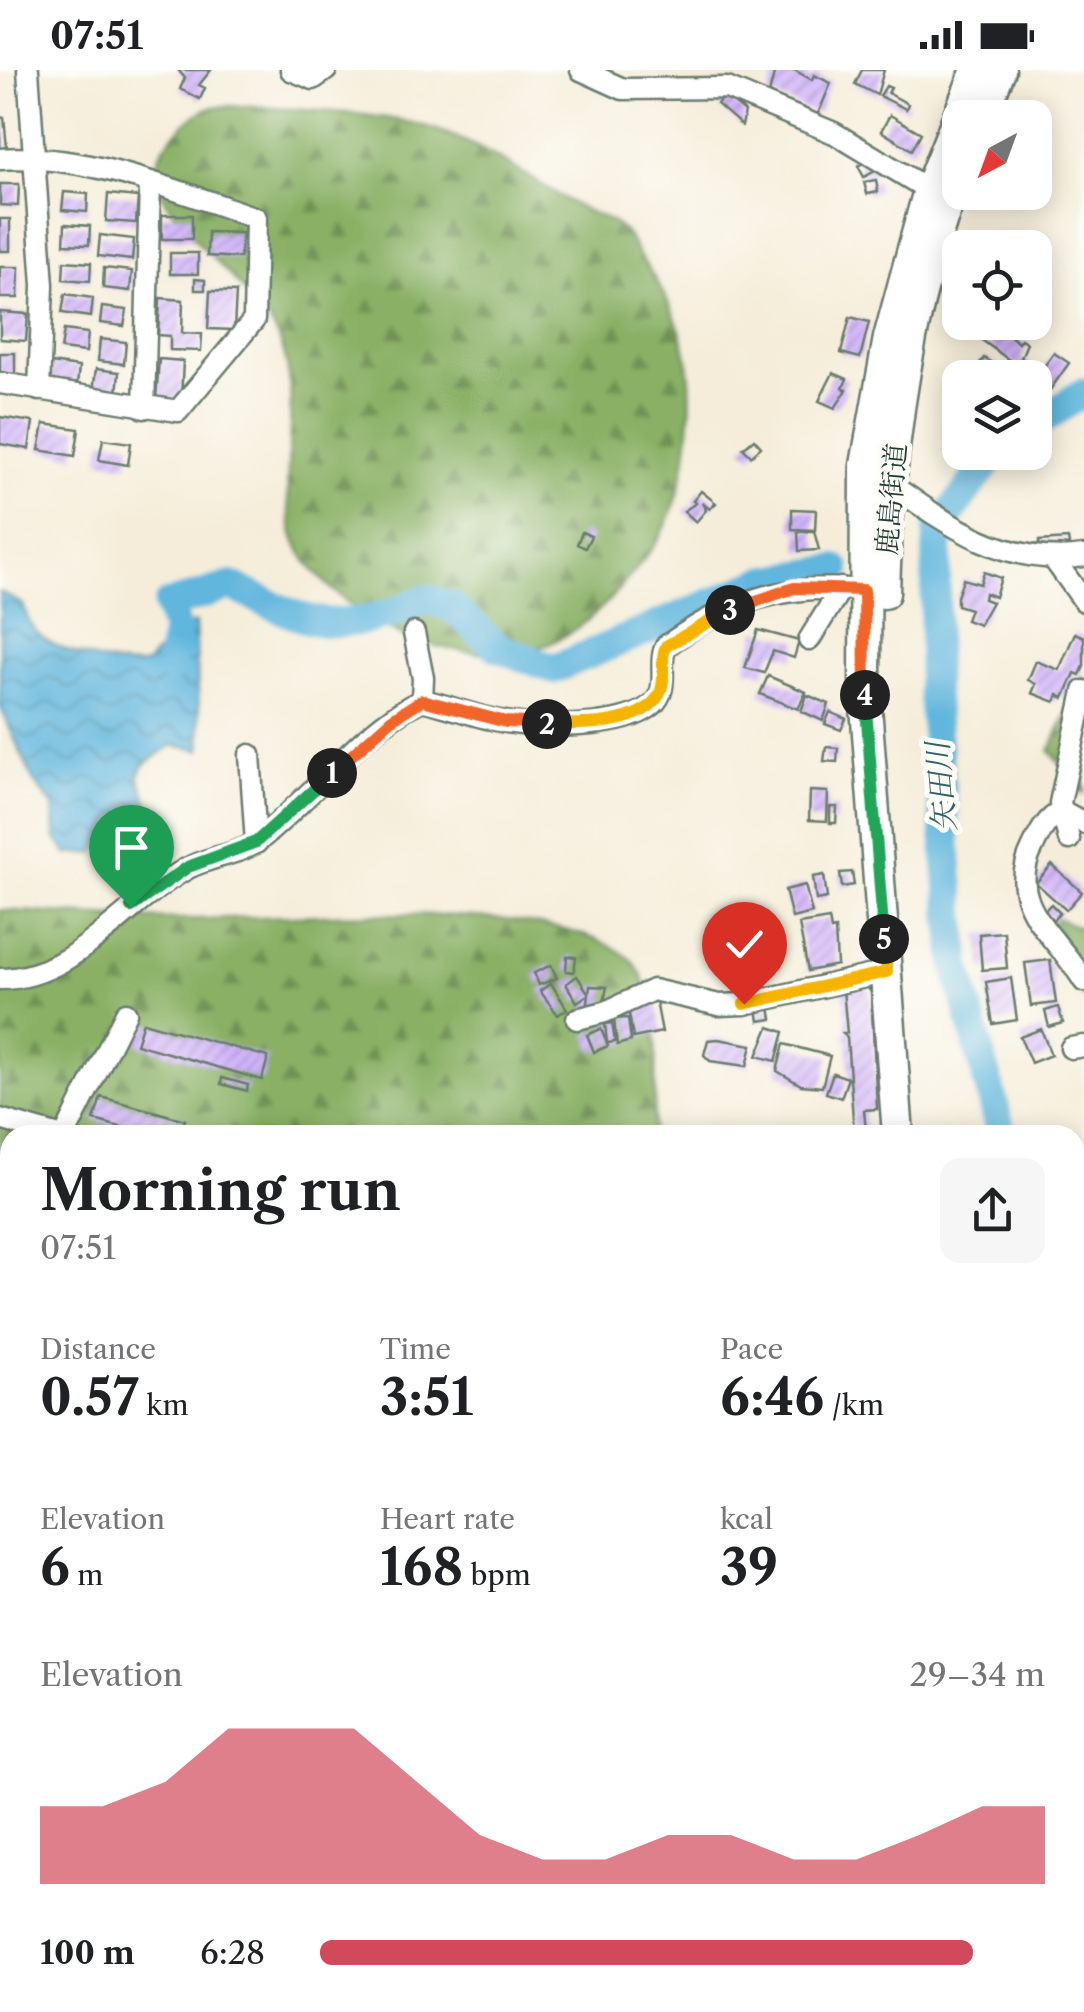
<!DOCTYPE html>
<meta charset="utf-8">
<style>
:root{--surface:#fff;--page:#f6f6f6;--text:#202124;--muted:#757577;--accent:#d1495b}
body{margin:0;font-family:"Libre Caslon Text","Noto Serif JP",serif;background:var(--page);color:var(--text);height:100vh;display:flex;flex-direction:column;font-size:38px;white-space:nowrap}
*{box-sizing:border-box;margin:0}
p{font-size:32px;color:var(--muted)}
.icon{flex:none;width:55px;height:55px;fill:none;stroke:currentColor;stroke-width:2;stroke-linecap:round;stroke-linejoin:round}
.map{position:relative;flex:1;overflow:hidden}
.sheet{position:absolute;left:0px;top:1055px;width:1085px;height:888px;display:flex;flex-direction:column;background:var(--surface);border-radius:30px 30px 0 0;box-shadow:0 5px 25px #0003}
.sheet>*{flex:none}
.needle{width:65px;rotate:221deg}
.buttons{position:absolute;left:942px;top:30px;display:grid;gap:20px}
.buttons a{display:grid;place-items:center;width:110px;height:110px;border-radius:20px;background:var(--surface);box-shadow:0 5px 25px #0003;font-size:50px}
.pin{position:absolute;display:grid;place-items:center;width:85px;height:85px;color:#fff;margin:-102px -42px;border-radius:50% 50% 50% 0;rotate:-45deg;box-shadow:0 0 10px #0007}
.pin .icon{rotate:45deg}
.km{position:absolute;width:50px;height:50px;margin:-25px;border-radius:50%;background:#222;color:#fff;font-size:28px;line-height:50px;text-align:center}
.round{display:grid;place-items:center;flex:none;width:105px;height:105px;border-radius:20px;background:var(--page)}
.headline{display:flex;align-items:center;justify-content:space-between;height:170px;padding:0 40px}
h1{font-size:55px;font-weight:700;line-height:75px}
.stats{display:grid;grid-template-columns:repeat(3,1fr);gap:15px;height:170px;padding:10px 40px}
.stats div{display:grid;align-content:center}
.stats b{font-size:50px;font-weight:700}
.stats small{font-size:28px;font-weight:400}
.stats p{font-size:28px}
.chart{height:280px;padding:20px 40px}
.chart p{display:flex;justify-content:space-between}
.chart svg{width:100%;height:180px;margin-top:10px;fill:var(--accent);opacity:.7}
ul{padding:0 40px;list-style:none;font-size:32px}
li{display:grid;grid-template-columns:160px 120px 1fr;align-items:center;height:75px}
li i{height:25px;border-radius:12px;background:var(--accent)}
.status{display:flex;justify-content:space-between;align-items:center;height:70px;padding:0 50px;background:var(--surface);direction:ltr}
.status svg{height:28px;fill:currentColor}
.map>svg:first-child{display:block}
.forest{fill:url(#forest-firs);stroke:#54764c;stroke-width:2.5}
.water{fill:url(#water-waves);stroke:#407a88;stroke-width:2.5}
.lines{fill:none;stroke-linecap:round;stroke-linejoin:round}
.river{stroke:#60b6dd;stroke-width:30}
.building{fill:url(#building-hatch)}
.street-casing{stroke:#6a7b6e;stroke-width:25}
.secondary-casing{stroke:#6a7b6e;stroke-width:32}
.primary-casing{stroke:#6a7b6e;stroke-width:35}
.street{stroke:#fff;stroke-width:20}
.secondary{stroke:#fff;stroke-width:28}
.primary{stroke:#fff;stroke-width:30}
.split-1-casing{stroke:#fff;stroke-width:20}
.split-2-casing{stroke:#fff;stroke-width:20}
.split-3-casing{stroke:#fff;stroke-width:20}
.split-4-casing{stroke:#fff;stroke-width:20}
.split-5-casing{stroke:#fff;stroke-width:20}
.split-6-casing{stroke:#fff;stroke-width:20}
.split-1{stroke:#22a559;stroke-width:12}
.split-2{stroke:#f0652b;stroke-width:12}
.split-3{stroke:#f5b400;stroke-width:12}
.split-4{stroke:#f0652b;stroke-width:12}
.split-5{stroke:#22a559;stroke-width:12}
.split-6{stroke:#f5b400;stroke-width:12}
.labels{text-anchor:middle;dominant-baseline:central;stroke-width:10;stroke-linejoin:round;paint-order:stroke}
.street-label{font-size:28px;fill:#1f3d34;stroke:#fdfcf7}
.water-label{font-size:30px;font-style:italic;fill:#326167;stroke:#fdfcf7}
</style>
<div class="status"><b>07:51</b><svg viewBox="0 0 49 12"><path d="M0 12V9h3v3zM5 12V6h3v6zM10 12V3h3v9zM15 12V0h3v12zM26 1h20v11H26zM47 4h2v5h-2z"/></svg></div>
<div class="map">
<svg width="1084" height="1942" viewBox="0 0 1084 1942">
<defs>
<pattern id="forest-firs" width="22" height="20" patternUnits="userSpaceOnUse" patternTransform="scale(2.5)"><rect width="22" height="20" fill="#89b065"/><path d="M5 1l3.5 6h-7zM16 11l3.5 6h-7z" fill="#6f9054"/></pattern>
<pattern id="water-waves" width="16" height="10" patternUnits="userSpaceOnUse" patternTransform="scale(2.5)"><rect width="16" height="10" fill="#60b6dd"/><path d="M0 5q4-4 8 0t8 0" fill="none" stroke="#4f95b4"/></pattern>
<pattern id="building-hatch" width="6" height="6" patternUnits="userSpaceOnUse" patternTransform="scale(2.5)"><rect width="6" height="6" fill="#d2b4fb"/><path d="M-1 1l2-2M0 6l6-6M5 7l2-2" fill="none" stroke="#aa94cc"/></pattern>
</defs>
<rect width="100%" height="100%" fill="#fdfcf7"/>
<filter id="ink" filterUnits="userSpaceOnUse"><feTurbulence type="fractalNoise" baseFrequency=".01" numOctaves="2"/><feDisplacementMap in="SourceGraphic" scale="20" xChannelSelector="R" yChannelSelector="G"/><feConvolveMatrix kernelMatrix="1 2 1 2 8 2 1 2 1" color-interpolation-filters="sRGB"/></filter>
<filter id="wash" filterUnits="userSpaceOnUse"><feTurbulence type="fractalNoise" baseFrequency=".0048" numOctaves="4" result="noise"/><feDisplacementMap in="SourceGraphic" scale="40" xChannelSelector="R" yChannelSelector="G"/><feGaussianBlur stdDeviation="2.25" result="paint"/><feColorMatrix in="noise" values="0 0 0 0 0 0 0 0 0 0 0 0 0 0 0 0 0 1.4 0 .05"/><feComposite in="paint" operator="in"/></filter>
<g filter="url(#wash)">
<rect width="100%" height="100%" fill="#f5edd9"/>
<!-- forest -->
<g class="forest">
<path d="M247,36C306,41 371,41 428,57C481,73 526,106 573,134C587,142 606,147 619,157C627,163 634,176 639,185C675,236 695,282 690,346C687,394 679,445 648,484C617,523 587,561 538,578C503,591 427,579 394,562C357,543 301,502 292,460C278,397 304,333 280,271C260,218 153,151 156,98C157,78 187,49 204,40C216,34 234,37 247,36Z"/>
<path d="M1084,604V724L1050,681Z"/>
<path d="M0,840C60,843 121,849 182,849C281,849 558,824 630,889C666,923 654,1018 653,1065H10V1308L0,1298Z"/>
<path d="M1056,848L1084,859V928L1057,896L1046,866Z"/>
<path d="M1075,1752H1084V1893L1075,1884Z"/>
<path d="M145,1932H456V1933L442,1935L438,1942H141Z"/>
</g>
<!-- water -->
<path class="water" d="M0,522L23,534C27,547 30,558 42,567C60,581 124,601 146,594L165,574L164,565L195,553L201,680L172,675L144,695L138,706L150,736L145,743L115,746L95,783L67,784L55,767L53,736L34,712L0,636Z"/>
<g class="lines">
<!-- river -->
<g class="river">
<path d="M1035,355L1084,322"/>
<path d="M996,382L938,460L932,617L957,897L1002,1065"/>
<path d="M170,598L176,560L168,535L231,516C297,545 317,566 393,543C405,539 415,532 428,529L451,536L497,577L554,599L764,511L836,499"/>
<path d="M789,1942L799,1932"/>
</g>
</g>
<g id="blocks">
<!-- building -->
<g class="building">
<path d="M178,0H211L199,15L205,18L200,29L180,19L185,8Z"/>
<path d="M775,0H794L812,10L814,5L831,13L818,44L769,24Z"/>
<path d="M862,0H884L877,25L855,14Z"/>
<path d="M886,16L891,18L888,23L908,34L906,39L880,26Z"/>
<path d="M725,25L745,42L742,56L717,34Z"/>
<path d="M890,45L921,63L912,80L881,61Z"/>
<path d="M4,47L7,78L0,79V48Z"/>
<path d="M870,89L877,100L864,107L858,96Z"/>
<path d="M876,110L878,122L867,124L864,112Z"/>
<path d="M0,114H19L18,136L0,135Z"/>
<path d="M64,122L88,124L87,142L62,140Z"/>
<path d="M108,124L138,127L136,153L106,151Z"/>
<rect x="162" y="145" width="30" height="24"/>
<rect x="0" y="149" width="10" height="32"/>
<path d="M65,154L90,156L89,175L64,174Z"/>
<path d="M208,162L242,163L240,188L207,186Z"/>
<path d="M100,165L134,169L132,190L98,186Z"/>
<rect x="170" y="183" width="28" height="21"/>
<path d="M64,191L91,193L90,211L63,209Z"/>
<path d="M0,197H19L18,228H0Z"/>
<path d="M104,198L132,201L130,221L103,218Z"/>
<path d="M195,209L205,210V220H195Z"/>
<path d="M210,221L236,222L234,260L208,259Z"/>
<path d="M65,224L93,228L91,247L62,243Z"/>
<path d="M958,225L960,252H996L1018,273L1021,269L1027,273L1021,288L1040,302L1054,283L1069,293L1050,320L945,243Z"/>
<path d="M160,228L183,230L182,263L202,264L201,281L170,280V266L158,265Z"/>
<path d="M102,237L127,240L124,256L100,253Z"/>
<path d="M0,242L28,244L26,271L0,269Z"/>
<path d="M850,247L869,252L860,288L841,283Z"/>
<path d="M64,260L88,263L86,282L61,279Z"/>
<path d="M100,269L126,272L124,294L98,291Z"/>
<rect x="0" y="283" width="15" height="21"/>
<path d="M984,288L1015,308H969Z"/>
<path d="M159,289L183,291L181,330L156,329Z"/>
<path d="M51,293L79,297L77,315L49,311Z"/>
<path d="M96,299L119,302L117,324L93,321Z"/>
<path d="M833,303L847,309L843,318L847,320L835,338L819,331Z"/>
<path d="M0,347L33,352L29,379L0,374Z"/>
<path d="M44,354L79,359L75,386L39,380Z"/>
<path d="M103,369L131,373L128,395L99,390Z"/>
<path d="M754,369L761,377L751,386L743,378Z"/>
<path d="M701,421L716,433L710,439L702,433L706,440L696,452L684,441L696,433L693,431Z"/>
<path d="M792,439L816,440L815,460L792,459Z"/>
<path d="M814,461L819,480L799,481L798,462Z"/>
<path d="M582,462L591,466L585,478L577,474Z"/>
<path d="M1068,469L1069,475L1040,478L1039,471Z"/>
<path d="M984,502L1001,508L995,527L985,523L984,529L992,532L979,555L966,550L970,539L957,535V527L963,509L980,514Z"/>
<path d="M758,560L799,571L794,588L773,581L764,603L745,598Z"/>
<path d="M1075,563L1084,567V596L1080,605L1075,603L1064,628L1058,625L1055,632L1032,623L1036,614L1028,610L1036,591L1059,600Z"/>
<path d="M768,606L806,622L798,639L760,624Z"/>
<path d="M807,625L829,634L823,651L801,641Z"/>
<path d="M830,642L846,649L841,660L825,654Z"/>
<path d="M826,677L838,678L837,692L824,691Z"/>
<path d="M810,721L828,722L827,751L809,750Z"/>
<path d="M830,737H837L836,753H830Z"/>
<path d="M1052,795L1082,822L1066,840L1036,813Z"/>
<path d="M852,802L854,815L842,817L840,803Z"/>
<path d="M824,805L827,828L816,830L813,807Z"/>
<path d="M805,815L812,843L792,848L785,820Z"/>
<path d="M1051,834L1060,843L1053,850L1044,841Z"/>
<path d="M829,849L831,860L835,859L837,895L808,901L799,854Z"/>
<path d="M1004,862L1007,898L982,900L979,864Z"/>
<path d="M567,886L576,887L574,902L566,901Z"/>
<path d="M1050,890L1056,933L1031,936L1025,893Z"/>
<path d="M551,895L557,908L539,915L534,903Z"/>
<path d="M577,906L589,924L577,932L566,914Z"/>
<path d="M1011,908L1017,950L993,954L986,912Z"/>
<path d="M551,913L567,939L558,945L540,921Z"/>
<path d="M590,916L607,917L602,941L587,940Z"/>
<path d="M867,917L871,922L877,1039L864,1040L866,1061L854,1062L847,968L843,963H847L843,919Z"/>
<path d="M655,926L662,962L633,968L629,943Z"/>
<path d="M770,937L772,949L759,951L757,939Z"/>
<path d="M1058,937L1063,953L1049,957L1045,941Z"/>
<path d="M628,948L631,971L617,975L614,949Z"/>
<path d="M143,952L268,987L262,1010L136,974Z"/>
<path d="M612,953L615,972L607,973L605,954Z"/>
<path d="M769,957L784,962L776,991L757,986Z"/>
<path d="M601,959L608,976L594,982L587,965Z"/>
<path d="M1041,959L1051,985L1031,993L1020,967Z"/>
<path d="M718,969L752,975L747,996L710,991L704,985L708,970Z"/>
<path d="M784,974L830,986L822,1017L801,1015L777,1001Z"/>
<path d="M833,1003L848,1008L841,1028L826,1023Z"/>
<path d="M222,1008L248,1015L247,1021L221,1014Z"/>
<path d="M101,1027L185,1050L181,1065H150L94,1050Z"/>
<path d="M0,1264L10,1267V1294L0,1289Z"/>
<path d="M0,1573L10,1581L7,1604L0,1599Z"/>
<path d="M1078,1576L1084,1580V1596L1075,1610Z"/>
<path d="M0,1663L10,1673V1683L0,1694Z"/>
<path d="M10,1734V1771L0,1761V1745Z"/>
<path d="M0,1836L10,1846V1876L0,1867Z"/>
<path d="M0,1908L10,1917V1932H19L10,1942L0,1940Z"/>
<path d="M69,1932H95L100,1937L96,1942H79Z"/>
<path d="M564,1932H592L596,1937L591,1942H577Z"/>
<path d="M616,1932H629L638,1942H620L623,1940Z"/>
<path d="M631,1932H660L650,1942H640Z"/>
</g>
</g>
</g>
<g filter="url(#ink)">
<use href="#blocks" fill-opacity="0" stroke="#6a7b6e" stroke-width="2.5"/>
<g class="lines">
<!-- street casing -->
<g class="street-casing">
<g id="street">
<path d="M28,0L43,215L39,320"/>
<path d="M291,0L313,9L326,0"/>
<path d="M581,0L623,19L727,18L834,63L929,120"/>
<path d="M0,89C86,83 175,120 256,148L254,250L178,341L0,313"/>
<path d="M144,338L150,112"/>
<path d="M889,413C949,456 1007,497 1084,486"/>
<path d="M1055,491L1084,531"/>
<path d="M414,563L423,608L422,630"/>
<path d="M809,570L841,518"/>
<path d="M250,685L256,773"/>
<path d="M1084,753L1062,741C1047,748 1040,762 1033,777C1003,835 1058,866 1084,911"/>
<path d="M1069,769L1060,733L1084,621"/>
<path d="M0,909C76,909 126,831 188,798C210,786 240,785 259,770C312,728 362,658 422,630C450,636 478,648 506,652C542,658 623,659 652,635C671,619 657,594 666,576C731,529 786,513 864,520"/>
<path d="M577,949L605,942L653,920L719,935L744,934L887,902"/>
<path d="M1071,978L1084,976"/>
<path d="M0,1049L56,1065"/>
<path d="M65,1065L126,943"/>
<path d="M0,1173L10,1138"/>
<path d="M0,1318L10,1321"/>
<path d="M1075,1527L1084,1515"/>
<path d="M0,1622L10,1630"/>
<path d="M0,1771L10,1780"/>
<path d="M0,1816L10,1805"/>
<path d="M20,1942L29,1932"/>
<path d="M517,1942L521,1932"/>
<path d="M893,1942L896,1932"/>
</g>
</g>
<!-- secondary casing -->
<g class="secondary-casing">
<g id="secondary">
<path d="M0,1414L10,1419"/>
<path d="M0,1440L10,1444"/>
</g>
</g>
<!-- primary casing -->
<g class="primary-casing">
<g id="primary">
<path d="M981,48L1000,0"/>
<path d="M884,523C888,382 907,232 960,100"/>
<path d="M898,1065L865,623L866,395L889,268L929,120L977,0"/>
<path d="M719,1942L723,1932"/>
</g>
</g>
<!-- street -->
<use href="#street" class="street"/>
<!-- secondary -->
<use href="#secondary" class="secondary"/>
<!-- primary -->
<use href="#primary" class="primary"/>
</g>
</g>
<g class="lines" filter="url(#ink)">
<!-- split-1 casing -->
<g class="split-1-casing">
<path id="split-1" d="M131,837L188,797L256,772L332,703"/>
</g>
<!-- split-2 casing -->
<g class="split-2-casing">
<path id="split-2" d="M332,703L392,649L422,630L506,652L547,654"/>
</g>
<!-- split-3 casing -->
<g class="split-3-casing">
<path id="split-3" d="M547,654C578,655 644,657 660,623C667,608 659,591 666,576L730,540"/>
</g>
<!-- split-4 casing -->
<g class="split-4-casing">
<path id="split-4" d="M730,540L794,518L864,520L865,625"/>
</g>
<!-- split-5 casing -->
<g class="split-5-casing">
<path id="split-5" d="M865,625L884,869"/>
</g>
<!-- split-6 casing -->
<g class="split-6-casing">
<path id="split-6" d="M744,934L887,902L884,869"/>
</g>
<!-- split-1 -->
<use href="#split-1" class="split-1"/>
<!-- split-2 -->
<use href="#split-2" class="split-2"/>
<!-- split-3 -->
<use href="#split-3" class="split-3"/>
<!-- split-4 -->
<use href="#split-4" class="split-4"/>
<!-- split-5 -->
<use href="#split-5" class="split-5"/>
<!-- split-6 -->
<use href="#split-6" class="split-6"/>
</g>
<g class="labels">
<!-- street labels -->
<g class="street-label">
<text transform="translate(891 429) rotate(-85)">鹿島街道</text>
</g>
<!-- water labels -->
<g class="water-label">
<text transform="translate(941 717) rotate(-95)">矢田川</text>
</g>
</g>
</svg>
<div class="buttons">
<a><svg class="needle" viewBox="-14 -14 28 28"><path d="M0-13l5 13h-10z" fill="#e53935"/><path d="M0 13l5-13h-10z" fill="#757577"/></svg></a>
<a><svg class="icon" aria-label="locate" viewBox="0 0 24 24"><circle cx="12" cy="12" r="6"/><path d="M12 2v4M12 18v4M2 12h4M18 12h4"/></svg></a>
<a><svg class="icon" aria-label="layers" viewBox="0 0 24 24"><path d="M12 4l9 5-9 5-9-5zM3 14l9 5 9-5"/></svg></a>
</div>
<div class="pin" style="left:131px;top:837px;background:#1e9e55"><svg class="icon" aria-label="arrive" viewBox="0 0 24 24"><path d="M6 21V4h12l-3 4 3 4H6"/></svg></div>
<div class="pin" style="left:744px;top:934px;background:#d93025"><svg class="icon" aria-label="check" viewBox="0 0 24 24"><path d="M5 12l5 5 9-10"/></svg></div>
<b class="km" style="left:332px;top:703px">1</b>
<b class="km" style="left:547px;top:654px">2</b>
<b class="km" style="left:730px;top:540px">3</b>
<b class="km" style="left:865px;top:625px">4</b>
<b class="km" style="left:884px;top:869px">5</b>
<section class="sheet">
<div class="headline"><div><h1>Morning run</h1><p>07:51</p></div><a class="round"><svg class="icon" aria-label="share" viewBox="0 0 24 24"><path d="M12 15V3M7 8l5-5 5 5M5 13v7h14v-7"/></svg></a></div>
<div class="stats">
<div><p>Distance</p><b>0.57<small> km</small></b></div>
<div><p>Time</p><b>3:51</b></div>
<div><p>Pace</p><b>6:46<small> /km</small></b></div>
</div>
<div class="stats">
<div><p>Elevation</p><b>6<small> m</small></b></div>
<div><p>Heart rate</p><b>168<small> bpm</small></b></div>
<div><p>kcal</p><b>39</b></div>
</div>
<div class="chart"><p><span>Elevation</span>29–34 m</p>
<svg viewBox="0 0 160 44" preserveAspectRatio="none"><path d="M0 44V25L10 25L20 19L30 6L40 6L50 6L60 19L70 32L80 38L90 38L100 32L110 32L120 38L130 38L140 32L150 25L160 25V44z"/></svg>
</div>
<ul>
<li><b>100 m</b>6:28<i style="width:90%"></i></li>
</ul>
</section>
</div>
